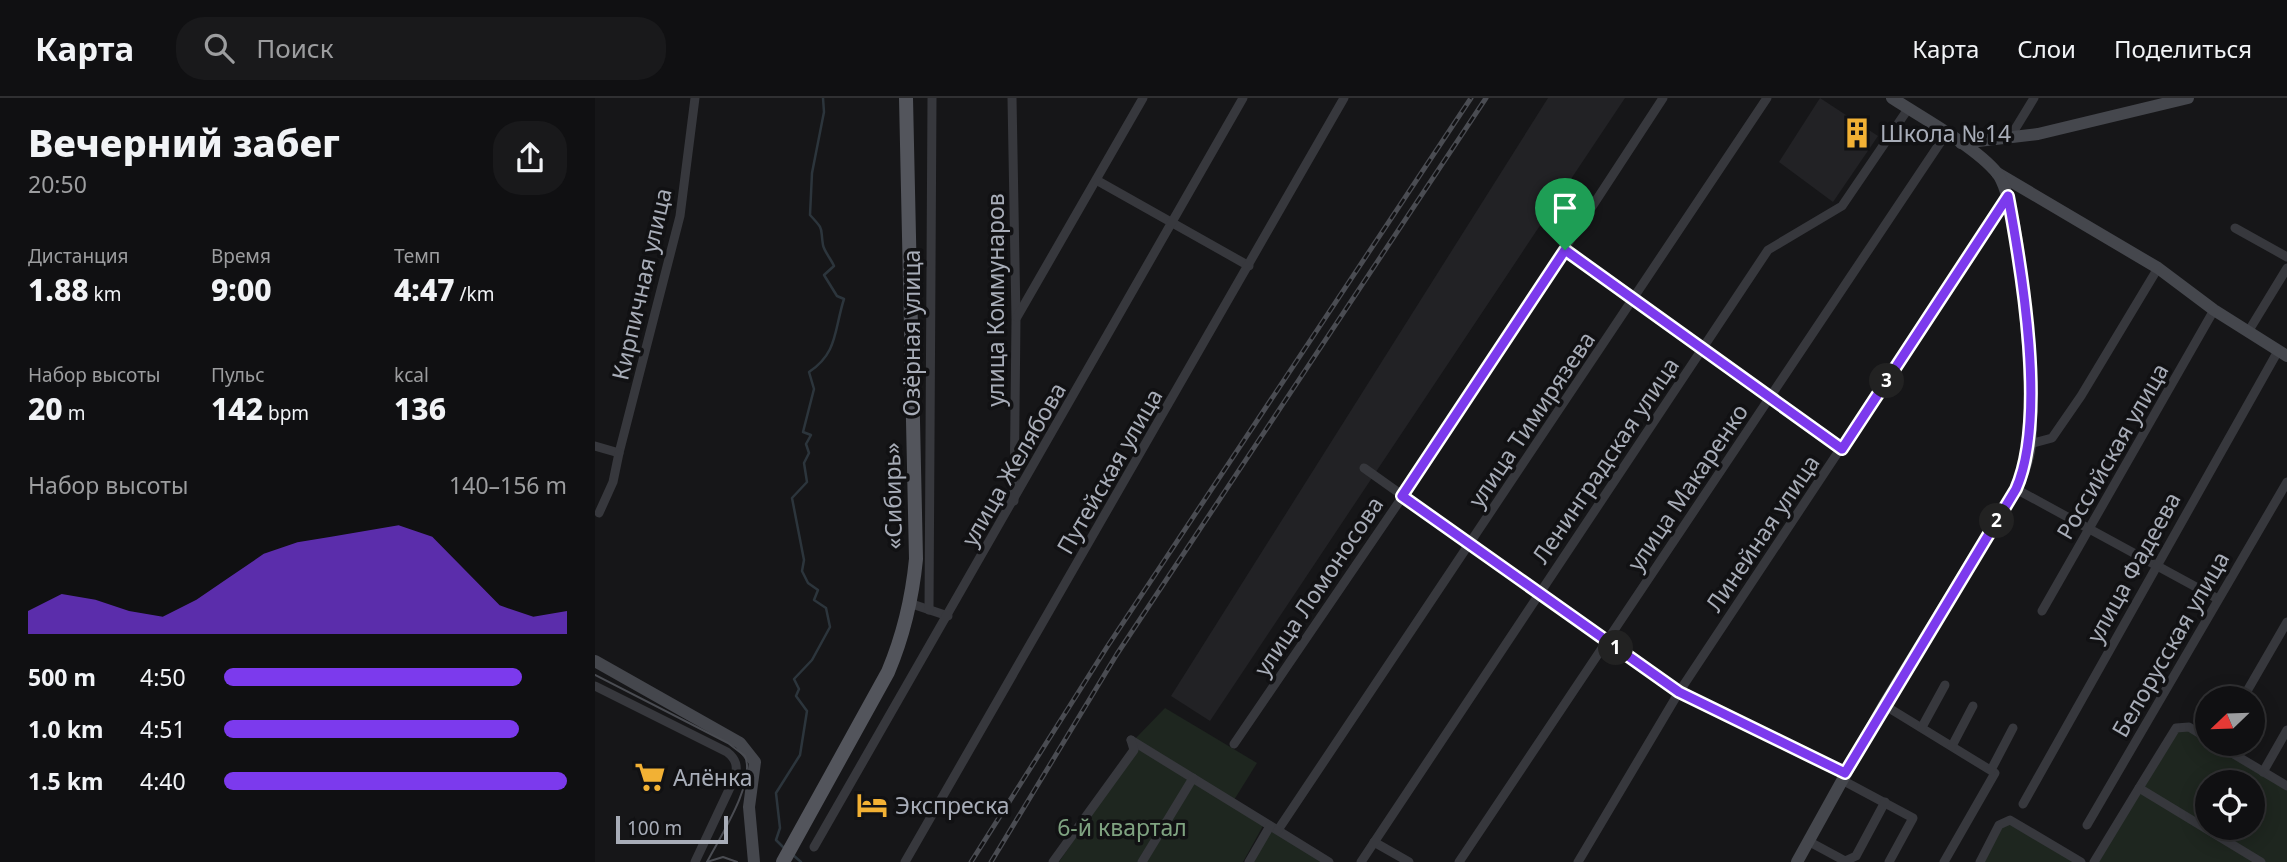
<!DOCTYPE html>
<html lang="ru">
<meta charset="utf-8">
<style>
:root{--surface:#101012;--page:#19191b;--text:#f1f3f6;--muted:#9c9d9f;--line:#303032;--accent:#7c3aed}
body{margin:0;font-family:"Noto Sans",sans-serif;background:var(--page);color:var(--text);height:100vh;display:flex;flex-direction:column;font-size:26px;white-space:nowrap}
*{box-sizing:border-box;margin:0}
p{font-size:23px;color:var(--muted)}
.icon{flex:none;width:38px;height:38px;fill:none;stroke:currentColor;stroke-width:2;stroke-linecap:round;stroke-linejoin:round}
.map{position:relative;flex:1;overflow:hidden}
.sheet{display:flex;flex-direction:column;background:var(--surface);width:595px}
.sheet>*{flex:none}
.needle{width:46px;rotate:247deg}
.fabs{position:absolute;left:1600px;top:588px;display:grid;gap:14px}
.fabs a{display:grid;place-items:center;width:70px;height:70px;border-radius:50%;background:var(--surface);box-shadow:0 4px 18px #0003,0 0 0 2px var(--line);font-size:35px}
.scale{position:absolute;left:21px;bottom:18px;width:112px;box-sizing:border-box;padding-left:7px;border:4px solid #a8adb8;border-top:0;font-size:19px;line-height:24px;white-space:nowrap;color:#a8adb8;-webkit-text-stroke:5px #111113;paint-order:stroke}
.pin{position:absolute;display:grid;place-items:center;width:60px;height:60px;color:#fff;margin:-72px -30px;border-radius:50% 50% 50% 0;rotate:-45deg;box-shadow:0 0 7px #0007}
.pin .icon{rotate:45deg}
.km{position:absolute;width:35px;height:35px;margin:-18px;border-radius:50%;background:#222;color:#fff;font-size:19px;line-height:35px;text-align:center}
.round{display:grid;place-items:center;flex:none;width:74px;height:74px;border-radius:28px;background:var(--page)}
.head{display:flex;align-items:center;justify-content:space-between;height:119px;padding:0 28px}
h1{font-size:38px;font-weight:800;line-height:52px}
.metrics{display:grid;grid-template-columns:repeat(3,1fr);gap:10px;height:119px;padding:7px 28px}
.metrics div{display:grid;align-content:center}
.metrics b{font-size:30px;font-weight:800}
.metrics small{font-size:19px;font-weight:400}
.metrics p{font-size:19px}
.chart{height:196px;padding:14px 28px}
.chart p{display:flex;justify-content:space-between}
.chart svg{width:100%;height:126px;margin-top:7px;fill:var(--accent);opacity:.7}
ul{padding:0 28px;list-style:none;font-size:23px}
li{display:grid;grid-template-columns:112px 84px 1fr;align-items:center;height:52px}
li i{height:18px;border-radius:9px;background:var(--accent)}
header{display:flex;align-items:center;gap:42px;box-sizing:border-box;height:98px;padding:0 35px;background:var(--surface);border-bottom:2px solid var(--line)}
header strong{font-size:33px}
nav{display:flex;gap:38px;margin-inline-start:auto;font-size:24px}
.search{width:490px;height:63px;background:var(--page);display:flex;align-items:center;gap:18px;box-sizing:border-box;padding:0 24px;border-radius:28px;color:var(--muted);font-size:26px}
main{display:flex;flex:1;min-height:0}
.map>svg:first-child{display:block}
.built{fill:#222225}
.green{fill:#1e261f;fill-rule:evenodd}
.lines{fill:none;stroke-linecap:round;stroke-linejoin:round}
.stream{stroke:#2c353c;stroke-width:2.5}
.street{stroke:#37383d;stroke-width:9}
.secondary{stroke:#45474d;stroke-width:12}
.primary{stroke:#53555c;stroke-width:14}
.tram{stroke:#4a4c52;stroke-width:2}
.rail-casing{stroke:#4a4c52;stroke-width:5}
.rail{stroke:#111113;stroke-width:2.5;stroke-dasharray:8;stroke-linecap:butt}
.route-casing{stroke:#fff;stroke-width:14}
.route{stroke:#7c3aed;stroke-width:9}
.labels{text-anchor:middle;dominant-baseline:central;stroke-width:7;stroke-linejoin:round;paint-order:stroke}
.poi-label{font-size:23px;fill:#a8adb8;stroke:#111113;text-anchor:start}
.street-label{font-size:23px;fill:#a8adb8;stroke:#111113}
.park-label{font-size:23px;fill:#7fa381;stroke:#111113}
</style>
<header>
<strong>Карта</strong>
<div class="search"><svg class="icon" aria-label="search" viewBox="0 0 24 24"><circle cx="10" cy="10" r="6"/><path d="M15 15l6 6"/></svg>Поиск</div>
<nav><a>Карта</a><a>Слои</a><a>Поделиться</a></nav>
</header>
<main>
<section class="sheet">
<div class="head"><div><h1>Вечерний забег</h1><p>20:50</p></div><a class="round"><svg class="icon" aria-label="share" viewBox="0 0 24 24"><path d="M12 15V3M7 8l5-5 5 5M5 13v7h14v-7"/></svg></a></div>
<div class="metrics">
<div><p>Дистанция</p><b>1.88<small> km</small></b></div>
<div><p>Время</p><b>9:00</b></div>
<div><p>Темп</p><b>4:47<small> /km</small></b></div>
</div>
<div class="metrics">
<div><p>Набор высоты</p><b>20<small> m</small></b></div>
<div><p>Пульс</p><b>142<small> bpm</small></b></div>
<div><p>kcal</p><b>136</b></div>
</div>
<div class="chart"><p><span>Набор высоты</span>140–156 m</p>
<svg viewBox="0 0 160 44" preserveAspectRatio="none"><path d="M0 44V36L10 30L20 32L30 36L40 38L50 32L60 24L70 16L80 12L90 10L100 8L110 6L120 10L130 22L140 34L150 38L160 36V44z"/></svg>
</div>
<ul>
<li><b>500 m</b>4:50<i style="width:87%"></i></li>
<li><b>1.0 km</b>4:51<i style="width:86%"></i></li>
<li><b>1.5 km</b>4:40<i style="width:100%"></i></li>
</ul>
</section>
<div class="map">
<svg width="1692" height="764" viewBox="0 0 1692 764">
<rect width="100%" height="100%" fill="#161618"/>
<!-- built -->
<g class="built">
<path d="M953,0H1030L615,623L576,598Z"/>
<path d="M1225,0L1283,38L1238,104L1184,64Z"/>
</g>
<!-- green -->
<g class="green">
<path d="M570,610L662,665L639,702L540,641Z"/>
<path d="M1587,628L1612,640V646H1622L1692,688V764H1499ZM1612,684H1657V730H1612Z"/>
<path d="M543,649L595,681L544,764H464Z"/>
<path d="M598,684L669,726L648,764H549Z"/>
<path d="M1415,722L1486,764H1383L1404,727Z"/>
<path d="M676,732L729,764H657Z"/>
</g>
<g class="lines">
<!-- stream -->
<g class="stream">
<path d="M190,751L181,742L185,730L181,695L205,657L212,613L201,598L204,591L199,581L217,562L235,529L231,510L219,502L223,492L213,485L207,473L209,462L197,400L212,384L209,365L214,355L211,346L216,337L208,334L219,291L214,274C243,255 239,232 249,201L242,198L229,177L239,168C236,161 229,153 228,147C225,129 230,133 215,117L217,75L229,14L228,0"/>
<path d="M198,757L206,764"/>
</g>
<!-- street -->
<g class="street">
<path d="M417,0L421,221L419,403"/>
<path d="M1414,41L1439,0"/>
<path d="M503,83L654,168"/>
<path d="M1640,130L1692,159"/>
<path d="M970,152L1247,351"/>
<path d="M422,219L548,0"/>
<path d="M1653,234L1692,170"/>
<path d="M1435,346L1457,340L1486,298L1563,170"/>
<path d="M0,348L24,355L85,118L100,0"/>
<path d="M769,370L1084,594L1250,675"/>
<path d="M1421,391L1623,501"/>
<path d="M4,415L18,384L24,355"/>
<path d="M317,506L353,518"/>
<path d="M334,512L337,0"/>
<path d="M1447,513L1619,212"/>
<path d="M0,588L132,654C141,661 143,668 140,679L100,764"/>
<path d="M1648,600L1692,524"/>
<path d="M1289,607L1400,675L1349,764"/>
<path d="M1327,629L1350,587"/>
<path d="M1612,640L1594,629L1581,630L1544,690L1666,764"/>
<path d="M536,642L734,764"/>
<path d="M639,646L808,398L1068,0"/>
<path d="M1622,646L1692,688"/>
<path d="M1357,648L1378,608"/>
<path d="M1396,672L1418,630"/>
<path d="M1668,674L1692,632"/>
<path d="M1247,682L1318,720L1294,764"/>
<path d="M1428,706L1683,253"/>
<path d="M1492,727L1692,384"/>
<path d="M683,732L1172,0"/>
<path d="M1213,743L1250,763L1261,758L1290,704"/>
<path d="M779,744L814,764"/>
<path d="M219,749L648,0"/>
<path d="M310,764L749,0"/>
<path d="M458,764L539,652L536,642"/>
<path d="M547,764L598,680"/>
<path d="M654,764L675,728"/>
<path d="M766,764L1173,152L1247,108L1313,11"/>
<path d="M864,764L1351,36"/>
<path d="M983,764L1084,594L1413,98"/>
<path d="M1385,764L1404,727L1415,722L1486,764"/>
<path d="M1499,764L1544,690"/>
</g>
<!-- secondary -->
<g class="secondary">
<path d="M1366,45L1443,36L1593,0"/>
<path d="M1402,75L1563,170L1619,212L1692,258"/>
<path d="M0,563L145,645L160,664L154,709L159,764"/>
<path d="M1202,764L1289,607L1421,391C1428,376 1434,361 1435,345C1439,299 1427,106 1402,75C1381,49 1326,19 1297,0"/>
</g>
<!-- primary -->
<path class="primary" d="M188,764L293,574C309,536 317,502 321,461L311,0"/>
<!-- tram -->
<g class="tram">
<path d="M0,577L133,645L150,658C161,684 125,739 112,764"/>
<path d="M112,764L128,759L142,764"/>
</g>
<!-- rail casing -->
<g class="rail-casing">
<g id="rail">
<path d="M376,764L512,549L876,0"/>
<path d="M396,764L522,556L891,0"/>
</g>
</g>
<!-- rail -->
<use href="#rail" class="rail"/>
</g>
<g class="lines">
<!-- route casing -->
<g class="route-casing">
<path id="route" d="M1413,98C1427,173 1452,321 1421,391L1250,675L1084,594L807,398L970,152L1247,351Z"/>
</g>
<!-- route -->
<use href="#route" class="route"/>
</g>
<!-- icons -->
<defs>
<g id="building-bare" transform="scale(2.415)"><path d="M-4-6H4V6H1V3H-1V6H-4ZM-2.5-4.3h1.7v1.8h-1.7ZM.8-4.3h1.7v1.8H.8ZM-2.5-1h1.7V.8h-1.7ZM.8-1h1.7V.8H.8Z" fill="#f2b134" stroke="#111113" stroke-width="2.5" paint-order="stroke"/></g>
<g id="supermarket-bare" transform="scale(2.415)"><path d="M-6-5.5h2.5l.6 2H6L4.5 2H-2.5L-4.4-4H-6ZM-1.5 3.2a1.3 1.3 0 1 0 .1 0ZM3 3.2a1.3 1.3 0 1 0 .1 0Z" fill="#f2b134" stroke="#111113" stroke-width="2.5" paint-order="stroke"/></g>
<g id="hotel-bare" transform="scale(2.415)"><path d="M-6-4.5h1.5V1H6V5H4.5V3h-9V5H-6ZM-4 0a1.8 1.8 0 1 1 3.6 0ZM.5 0V-2.5h3Q6-2.5 6 0Z" fill="#f2b134" stroke="#111113" stroke-width="2.5" paint-order="stroke"/></g>
</defs>
<g fill-rule="evenodd">
<use href="#building-bare" x="1262" y="35"/>
<use href="#supermarket-bare" x="55" y="679"/>
<use href="#hotel-bare" x="277" y="707"/>
</g>
<g class="labels">
<!-- poi labels -->
<g class="poi-label">
<text x="1285" y="35">Школа №14</text>
<text x="78" y="679">Алёнка</text>
<text x="300" y="707">Экспреска</text>
</g>
<!-- street labels -->
<g class="street-label">
<text transform="translate(46 186) rotate(-77)">Кирпичная улица</text>
<text transform="translate(400 202) rotate(-90)">улица Коммунаров</text>
<text transform="translate(316 235) rotate(-90)">Озёрная улица</text>
<text transform="translate(936 321) rotate(-56)">улица Тимирязева</text>
<text transform="translate(1517 353) rotate(-60)">Российская улица</text>
<text transform="translate(1010 362) rotate(-56)">Ленинградская улица</text>
<text transform="translate(418 366) rotate(-60)">улица Желябова</text>
<text transform="translate(514 373) rotate(-60)">Путейская улица</text>
<text transform="translate(1092 389) rotate(-56)">улица Макаренко</text>
<text transform="translate(297 398) rotate(-91)">«Сибирь»</text>
<text transform="translate(1167 435) rotate(-56)">Линейная улица</text>
<text transform="translate(1538 469) rotate(-61)">улица Фадеева</text>
<text transform="translate(723 488) rotate(-56)">улица Ломоносова</text>
<text transform="translate(1575 546) rotate(-60)">Белорусская улица</text>
</g>
<!-- park labels -->
<g class="park-label">
<text x="527" y="729">6-й квартал</text>
</g>
</g>
</svg>
<div class="fabs">
<a><svg class="needle" viewBox="-14 -14 28 28"><path d="M0-13l5 13h-10z" fill="#e53935"/><path d="M0 13l5-13h-10z" fill="#9c9d9f"/></svg></a>
<a><svg class="icon" aria-label="locate" viewBox="0 0 24 24"><circle cx="12" cy="12" r="6"/><path d="M12 2v4M12 18v4M2 12h4M18 12h4"/></svg></a>
</div>
<div class="scale">100 m</div>
<div class="pin" style="left:970px;top:152px;background:#1e9e55"><svg class="icon" aria-label="arrive" viewBox="0 0 24 24"><path d="M6 21V4h12l-3 4 3 4H6"/></svg></div>
<b class="km" style="left:1021px;top:550px">1</b>
<b class="km" style="left:1402px;top:423px">2</b>
<b class="km" style="left:1292px;top:283px">3</b>
</div>
</main>
